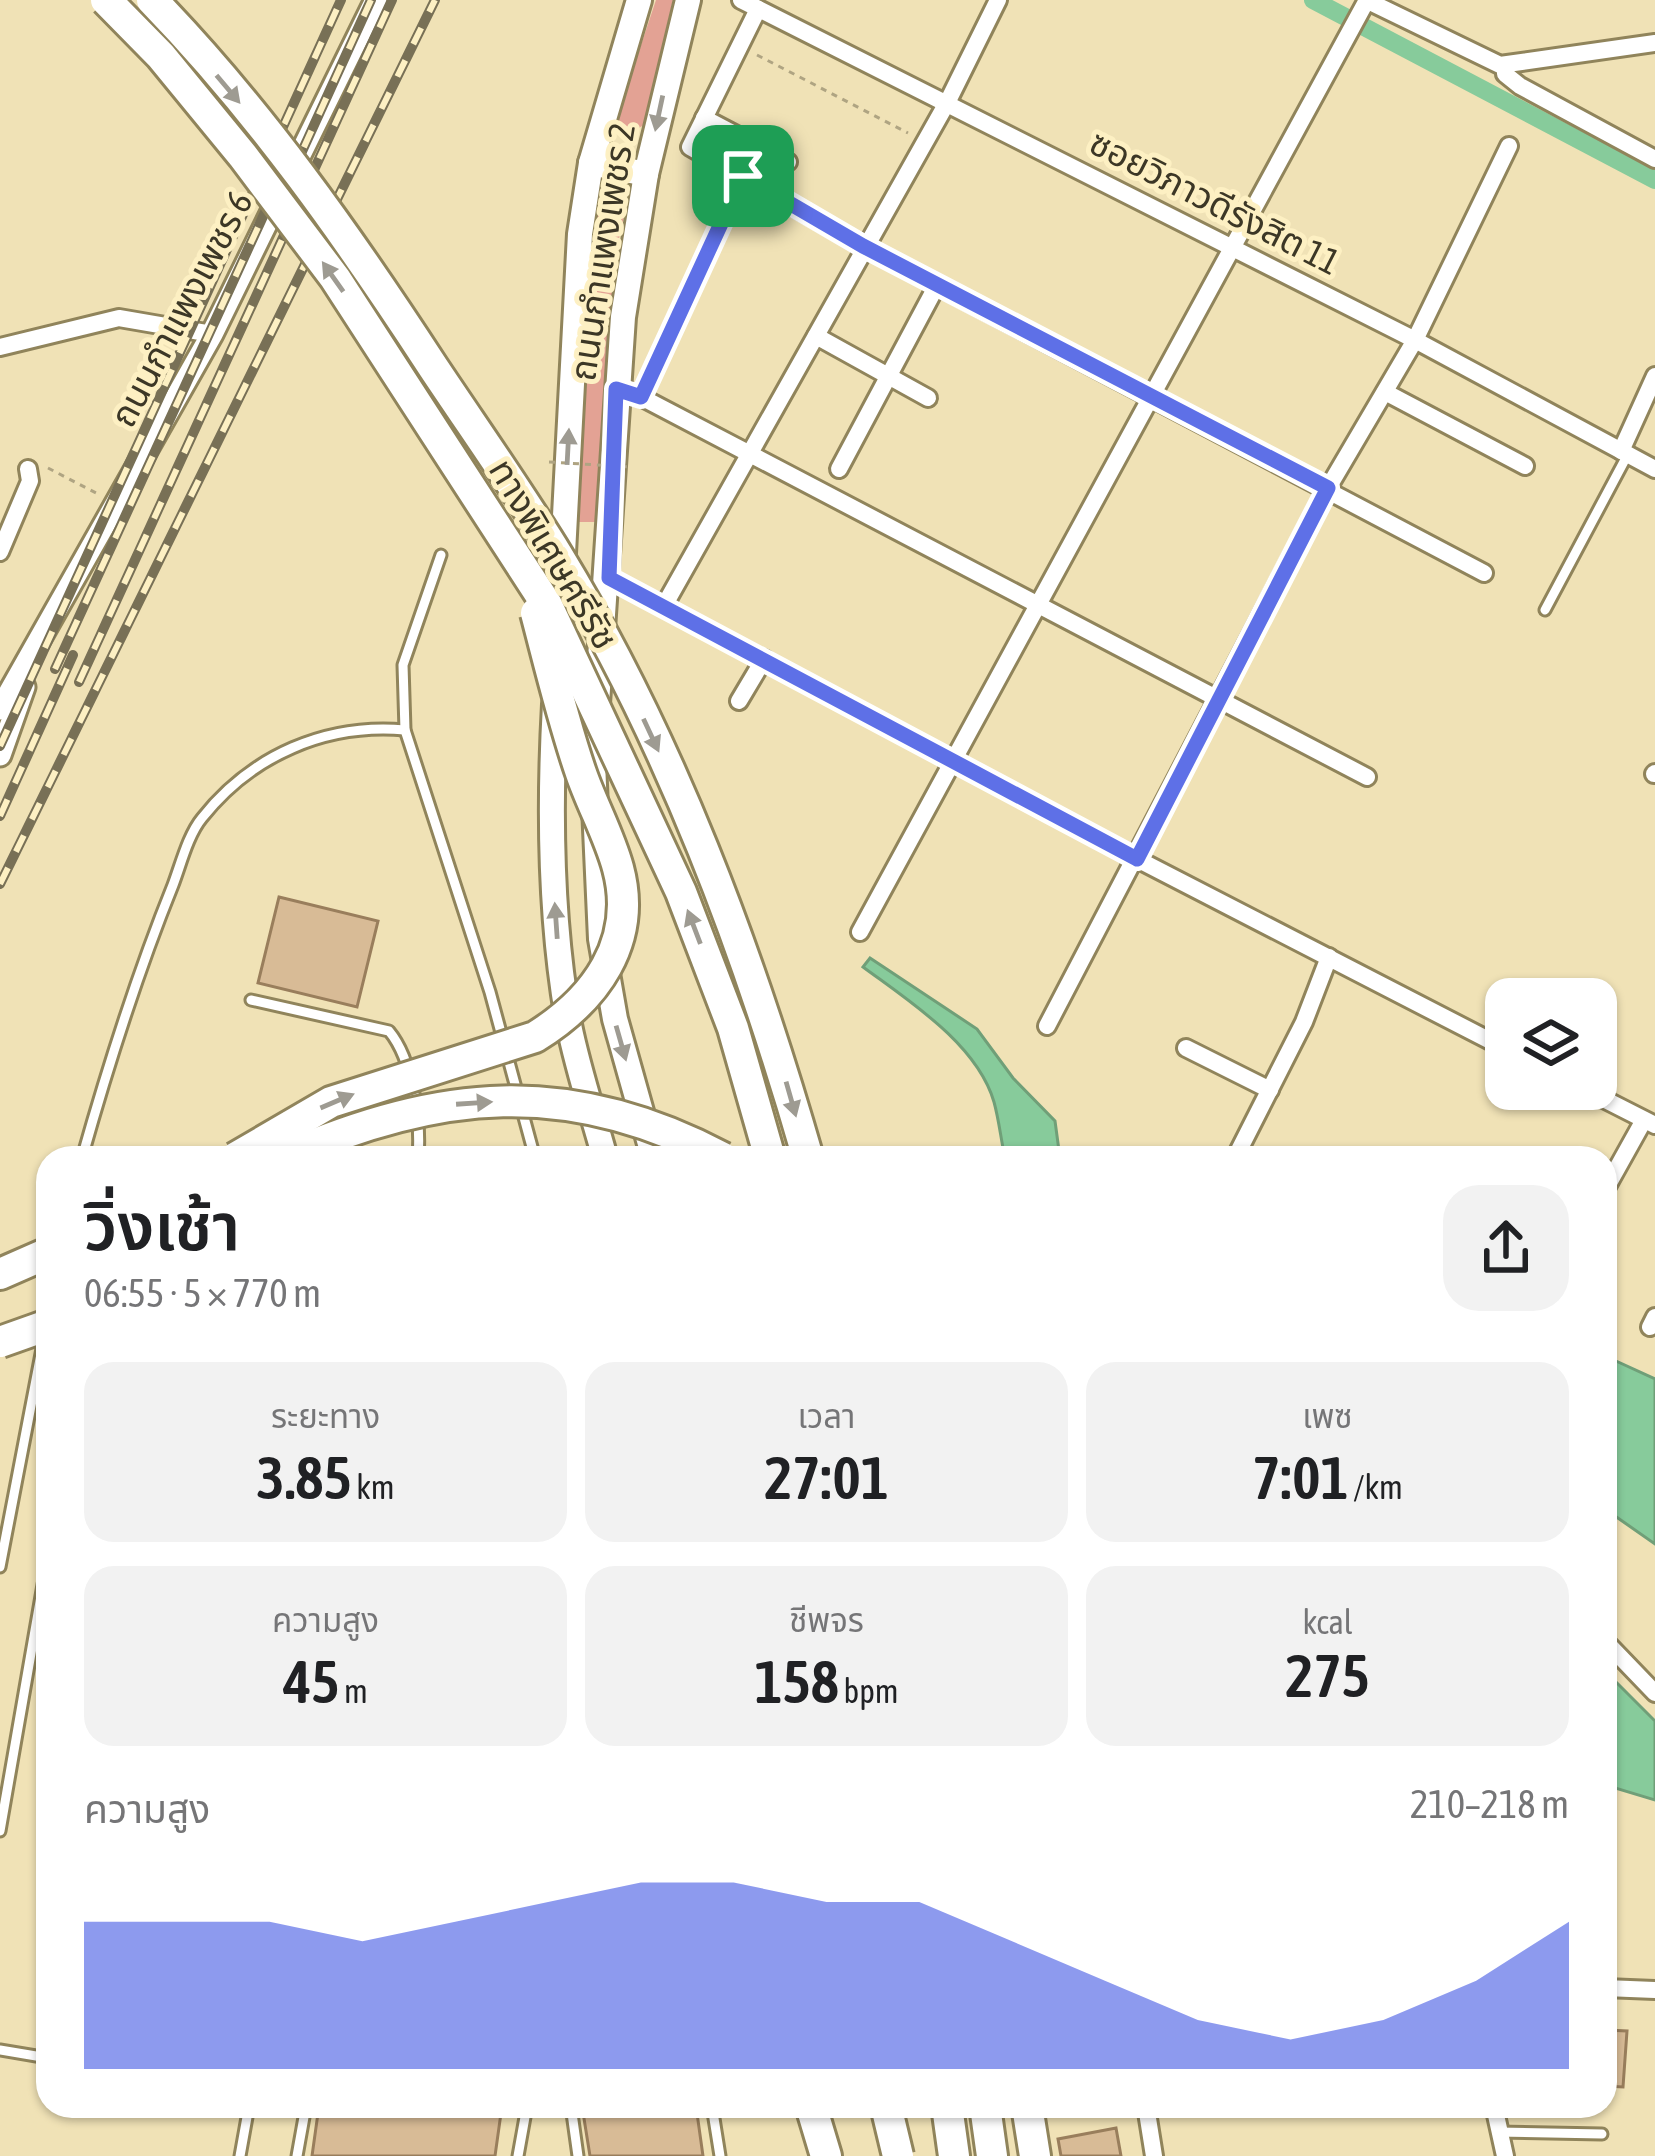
<!DOCTYPE html>
<html lang="th">
<meta charset="utf-8">
<style>
:root{--surface:#fff;--page:#f2f2f2;--text:#202124;--muted:#757577;--accent:#5e70e7}
body{margin:0;font-family:"Asap Condensed","Noto Sans Thai",sans-serif;background:var(--page);color:var(--text);height:100vh;display:flex;flex-direction:column;font-size:45px;white-space:nowrap}
*{box-sizing:border-box;margin:0}
p{font-size:39px;color:var(--muted)}
.icon{flex:none;width:66px;height:66px;fill:none;stroke:currentColor;stroke-width:2;stroke-linecap:round;stroke-linejoin:round}
.map{position:relative;flex:1;overflow:hidden}
.details{position:absolute;left:36px;top:1146px;width:1581px;height:972px;display:flex;flex-direction:column;background:var(--surface);border-radius:36px;box-shadow:0 3px 9px #0004}
.details>*{flex:none}
.buttons{position:absolute;left:1485px;top:978px;display:grid;gap:24px}
.buttons a{display:grid;place-items:center;width:132px;height:132px;border-radius:24px;background:var(--surface);box-shadow:0 3px 9px #0004;font-size:60px}
.pin{position:absolute;display:grid;place-items:center;width:102px;height:102px;color:#fff;margin:-51px;border-radius:24px;box-shadow:0 6px 18px #0006}
.round{display:grid;place-items:center;flex:none;width:126px;height:126px;border-radius:36px;background:var(--page)}
.summary{display:flex;align-items:center;justify-content:space-between;height:204px;padding:0 48px}
h1{font-size:66px;font-weight:600;line-height:90px}
.metrics{display:grid;grid-template-columns:repeat(3,1fr);gap:18px;height:204px;padding:12px 48px}
.metrics div{display:grid;align-content:center;border-radius:30px;background:var(--page);text-align:center}
.metrics b{font-size:60px;font-weight:600}
.metrics small{font-size:33px;font-weight:400}
.metrics p{font-size:33px}
.chart{height:336px;padding:24px 48px}
.chart p{display:flex;justify-content:space-between}
.chart svg{width:100%;height:216px;margin-top:12px;fill:var(--accent);opacity:.7}
.map>svg:first-child{display:block}
.green{fill:#e3a294}
.water{fill:#87cb9b;stroke:#709f78;stroke-width:3}
.lines{fill:none;stroke-linecap:round;stroke-linejoin:round}
.canal{stroke:#87cb9b;stroke-width:18}
.building{fill:#d8bb96;stroke:#997e5c;stroke-width:3}
.service-casing{stroke:#90845b;stroke-width:15}
.minor-casing{stroke:#90845b;stroke-width:22}
.tertiary-casing{stroke:#90845b;stroke-width:27}
.secondary-casing{stroke:#90845b;stroke-width:30}
.motorway-casing{stroke:#90845b;stroke-width:36}
.path{stroke:#afa482;stroke-width:3;stroke-dasharray:6 6;stroke-linecap:butt}
.service{stroke:#fff;stroke-width:9}
.minor{stroke:#fff;stroke-width:16}
.tertiary{stroke:#fff;stroke-width:21}
.secondary{stroke:#fff;stroke-width:24}
.motorway{stroke:#fff;stroke-width:30}
.rail-casing{stroke:#787056;stroke-width:10}
.rail{stroke:#fdf0c3;stroke-width:6;stroke-dasharray:18;stroke-linecap:butt}
.motorway-bridge-casing{stroke:#90845b;stroke-width:36;stroke-linecap:butt}
.path-bridge{stroke:#afa482;stroke-width:3;stroke-dasharray:6 6;stroke-linecap:butt}
.motorway-bridge{stroke:#fff;stroke-width:30}
.oneway{fill:#9e9b92}
.route-casing{stroke:#fff;stroke-width:24}
.route{stroke:#5e70e7;stroke-width:15}
.labels{text-anchor:middle;dominant-baseline:central;stroke-width:10;stroke-linejoin:round;paint-order:stroke}
.street-label{font-size:36px;fill:#3c3726;stroke:#fdf0c3}
</style>
<div class="map">
<svg width="1655" height="2156" viewBox="0 0 1655 2156">
<rect width="100%" height="100%" fill="#f0e2b6"/>
<!-- green -->
<g class="green">
<path d="M656,0H673L644,125L628,134L615,123Z"/>
<path d="M608,198L622,204L625,213L615,255L595,522H577L593,234L595,210Z"/>
</g>
<!-- water -->
<g class="water">
<path d="M870,958L977,1029L1013,1078L1055,1121L1060,1158H1005C1001,1140 999,1120 994,1102C977,1044 909,1001 863,967Z"/>
<path d="M1616,1361L1655,1379V1544L1605,1509C1605,1462 1611,1415 1605,1369Z"/>
<path d="M1605,1671L1655,1721V1800L1605,1785Z"/>
</g>
<g class="lines">
<!-- canal -->
<path class="canal" d="M1313,0L1655,180"/>
</g>
<!-- building -->
<g class="building">
<path d="M279,897L378,921L357,1007L258,983Z"/>
<path d="M1605,2030L1627,2031L1623,2087L1605,2086Z"/>
<path d="M319,2106H502L495,2156H312Z"/>
<path d="M582,2106H696L703,2156H590Z"/>
<path d="M1116,2128L1121,2156H1061L1058,2139Z"/>
</g>
<g class="lines">
<!-- service casing -->
<g class="service-casing">
<g id="service">
<path d="M441,555L403,665L405,730L490,992L535,1158"/>
<path d="M1545,610L1628,454"/>
<path d="M251,1000L389,1031C413,1060 421,1120 418,1158"/>
<path d="M82,1158C108,1066 137,974 173,885C181,864 188,835 202,818C252,755 326,723 405,730"/>
<path d="M0,1567L45,1333"/>
<path d="M0,1831L48,1556"/>
<path d="M0,2050L48,2058"/>
<path d="M571,2106L578,2156"/>
<path d="M712,2106L720,2156"/>
<path d="M1497,2132L1602,2134"/>
<path d="M240,2156L249,2106"/>
<path d="M297,2156L306,2106"/>
<path d="M518,2156L527,2106"/>
</g>
</g>
<!-- minor casing -->
<g class="minor-casing">
<g id="minor">
<path d="M741,0L1415,340L1655,469"/>
<path d="M1366,0L1500,65L1655,43"/>
<path d="M758,9L690,147L863,246L1484,573"/>
<path d="M1505,65V74L1520,86L1655,159"/>
<path d="M704,118L788,162"/>
<path d="M816,336L928,398"/>
<path d="M0,347L119,318L212,334"/>
<path d="M616,389L641,397L1367,777"/>
<path d="M1385,392L1525,466"/>
<path d="M641,397L743,176"/>
<path d="M1621,451L1655,376"/>
<path d="M839,469L937,285"/>
<path d="M0,552L30,481L28,469"/>
<path d="M609,578L1137,859L1506,1049"/>
<path d="M664,606L948,101L998,0"/>
<path d="M739,701L764,659"/>
<path d="M1654,774L1655,773"/>
<path d="M860,932L1367,0"/>
<path d="M1047,1026L1328,488L1415,340L1509,146"/>
<path d="M1186,1048L1270,1090"/>
<path d="M1584,1089L1655,1125"/>
<path d="M1235,1158L1304,1022L1329,957"/>
<path d="M1605,1190L1644,1120"/>
<path d="M1650,1327L1655,1317"/>
<path d="M1605,1641L1655,1693"/>
<path d="M1605,1988L1655,1990"/>
<path d="M1146,2106L1154,2156"/>
<path d="M1494,2106L1505,2156"/>
</g>
</g>
<!-- tertiary casing -->
<g class="tertiary-casing">
<g id="tertiary">
<path d="M0,709L212,334L376,0"/>
<path d="M0,755L24,687"/>
</g>
</g>
<!-- secondary casing -->
<g class="secondary-casing">
<g id="secondary">
<path d="M591,163L646,174"/>
<path d="M559,628L580,234L591,163L639,0"/>
<path d="M555,704C549,811 550,920 569,1025C578,1070 593,1114 605,1158"/>
<path d="M654,1158L615,1019L601,939L593,763L623,317L646,174L688,0"/>
</g>
</g>
<!-- motorway casing -->
<g class="motorway-casing">
<g id="motorway">
<path d="M0,1274L48,1253"/>
<path d="M811,2106L826,2156"/>
<path d="M947,2106L954,2156"/>
<path d="M985,2106L992,2156"/>
<path d="M1027,2106L1035,2156"/>
</g>
</g>
<!-- path -->
<g class="path">
<path d="M757,55L908,133"/>
<path d="M48,468L98,494"/>
</g>
<!-- service -->
<use href="#service" class="service"/>
<!-- minor -->
<use href="#minor" class="minor"/>
<!-- tertiary -->
<use href="#tertiary" class="tertiary"/>
<!-- secondary -->
<use href="#secondary" class="secondary"/>
<!-- motorway -->
<use href="#motorway" class="motorway"/>
<!-- rail casing -->
<g class="rail-casing">
<g id="rail">
<path d="M289,180L371,0"/>
<path d="M55,669L288,162"/>
<path d="M79,682L392,0"/>
<path d="M0,746L341,0"/>
<path d="M0,816L73,655"/>
<path d="M0,884L435,0"/>
</g>
</g>
<!-- rail -->
<use href="#rail" class="rail"/>
<!-- motorway-bridge casing -->
<g class="motorway-bridge-casing">
<g id="motorway-bridge">
<path d="M106,0L161,56L243,156L335,278L547,605L681,892L733,1028L770,1158"/>
<path d="M152,0C259,110 349,238 433,367C475,430 519,492 558,556C671,742 748,950 808,1158"/>
<path d="M235,1158L331,1102L535,1037C595,1000 638,942 618,868C609,835 592,805 581,773C563,721 550,666 536,613"/>
<path d="M282,1158C437,1089 569,1076 723,1158"/>
<path d="M0,1342L48,1325"/>
<path d="M886,2106L898,2156"/>
</g>
</g>
<!-- path-bridge -->
<path class="path-bridge" d="M549,462L631,467"/>
<!-- motorway-bridge -->
<use href="#motorway-bridge" class="motorway-bridge"/>
</g>
<!-- one-way arrows -->
<defs><path id="oneway-solid" d="M-6-.8H1V-3.2L6.5 0L1 3.2V.8H-6Z" transform="scale(3)"/></defs>
<g class="oneway">
<use href="#oneway-solid" transform="translate(228 89) rotate(50)"/>
<use href="#oneway-solid" transform="translate(659 113) rotate(102)"/>
<use href="#oneway-solid" transform="translate(333 277) rotate(-125)"/>
<use href="#oneway-solid" transform="translate(568 447) rotate(-87)"/>
<use href="#oneway-solid" transform="translate(651 735) rotate(65)"/>
<use href="#oneway-solid" transform="translate(556 921) rotate(-94)"/>
<use href="#oneway-solid" transform="translate(694 927) rotate(-111)"/>
<use href="#oneway-solid" transform="translate(621 1043) rotate(74)"/>
<use href="#oneway-solid" transform="translate(791 1099) rotate(74)"/>
<use href="#oneway-solid" transform="translate(337 1101) rotate(-23)"/>
<use href="#oneway-solid" transform="translate(474 1103) rotate(-4)"/>
</g>
<g class="lines">
<!-- route casing -->
<g class="route-casing">
<path id="route" d="M743,176L863,246L1328,488L1137,859L609,578L616,389L641,397Z"/>
</g>
<!-- route -->
<use href="#route" class="route"/>
</g>
<g class="labels">
<!-- street labels -->
<g class="street-label">
<text transform="translate(1215 202) rotate(27)">ซอยวิภาวดีรังสิต 11</text>
<text transform="translate(602 252) rotate(-81)">ถนนกำแพงเพชร 2</text>
<text transform="translate(181 309) rotate(-62)">ถนนกำแพงเพชร 6</text>
<text transform="translate(554 554) rotate(59)">ทางพิเศษศรีรัช</text>
</g>
</g>
</svg>
<div class="buttons">
<a><svg class="icon" aria-label="layers" viewBox="0 0 24 24"><path d="M12 4l9 5-9 5-9-5zM3 14l9 5 9-5"/></svg></a>
</div>
<div class="pin" style="left:743px;top:176px;background:#1e9e55"><svg class="icon" aria-label="arrive" viewBox="0 0 24 24"><path d="M6 21V4h12l-3 4 3 4H6"/></svg></div>
<section class="details">
<div class="summary"><div><h1>วิ่งเช้า</h1><p>06:55 · 5 × 770 m</p></div><a class="round"><svg class="icon" aria-label="share" viewBox="0 0 24 24"><path d="M12 15V3M7 8l5-5 5 5M5 13v7h14v-7"/></svg></a></div>
<div class="metrics">
<div><p>ระยะทาง</p><b>3.85<small> km</small></b></div>
<div><p>เวลา</p><b>27:01</b></div>
<div><p>เพซ</p><b>7:01<small> /km</small></b></div>
</div>
<div class="metrics">
<div><p>ความสูง</p><b>45<small> m</small></b></div>
<div><p>ชีพจร</p><b>158<small> bpm</small></b></div>
<div><p>kcal</p><b>275</b></div>
</div>
<div class="chart"><p><span>ความสูง</span>210–218 m</p>
<svg viewBox="0 0 160 44" preserveAspectRatio="none"><path d="M0 44V14L10 14L20 14L30 18L40 14L50 10L60 6L70 6L80 10L90 10L100 18L110 26L120 34L130 38L140 34L150 26L160 14V44z"/></svg>
</div>
</section>
</div>
